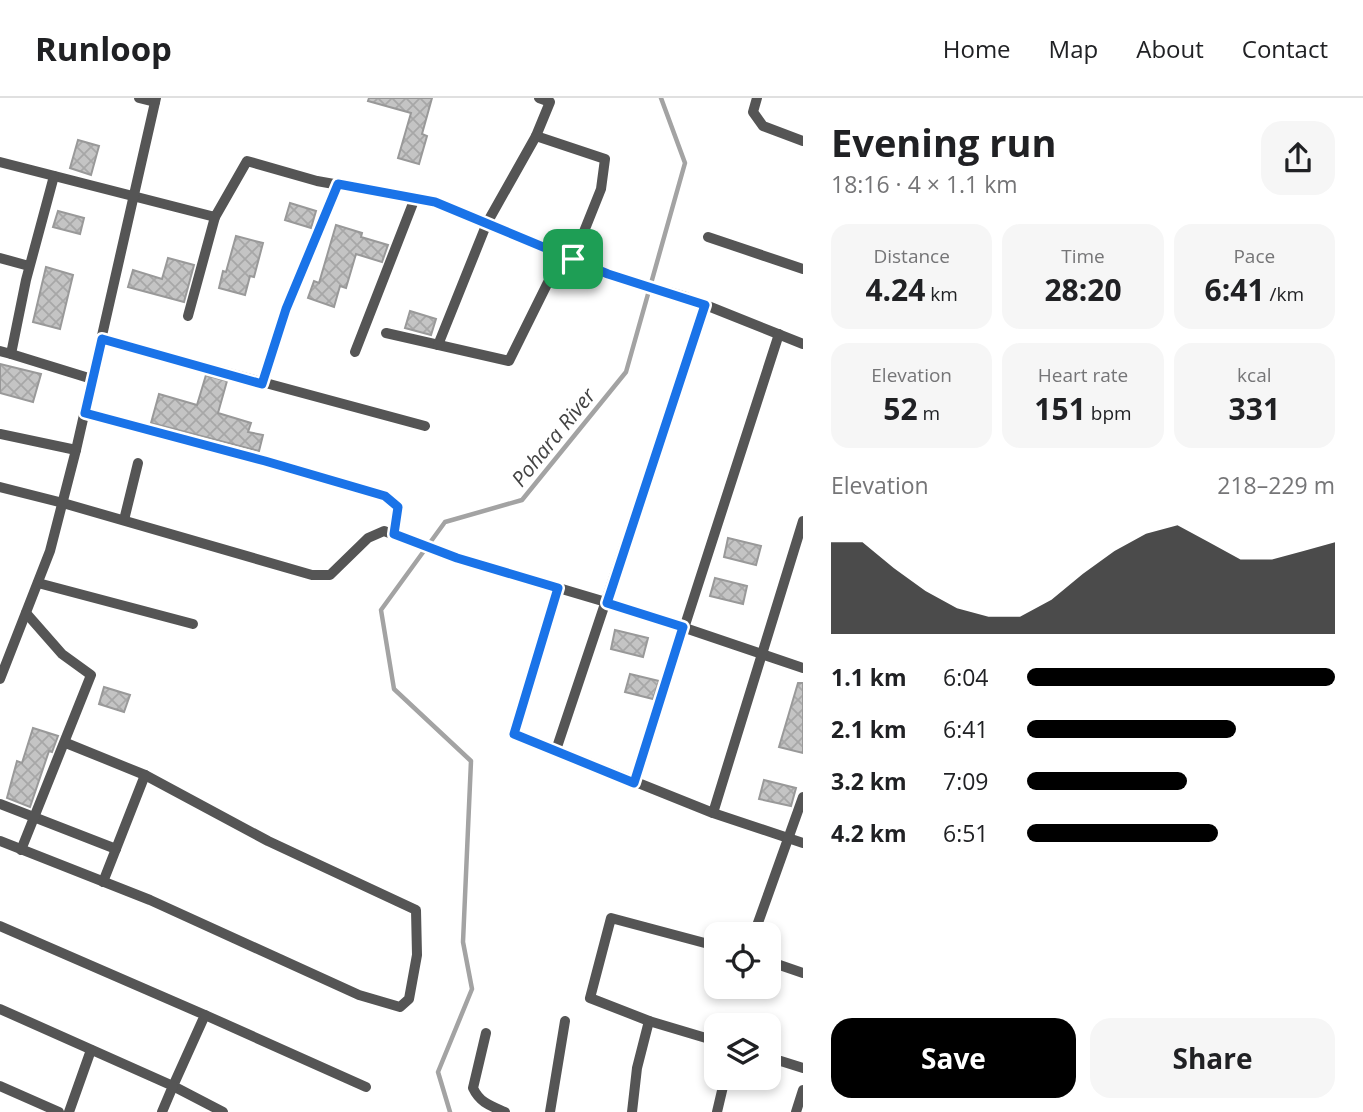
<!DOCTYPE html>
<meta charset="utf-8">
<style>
:root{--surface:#fff;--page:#f6f6f6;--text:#202124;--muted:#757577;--line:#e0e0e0;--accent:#000}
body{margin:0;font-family:"Open Sans",sans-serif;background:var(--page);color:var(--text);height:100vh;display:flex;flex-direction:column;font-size:26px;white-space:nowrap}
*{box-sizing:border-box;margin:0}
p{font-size:23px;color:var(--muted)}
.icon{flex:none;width:38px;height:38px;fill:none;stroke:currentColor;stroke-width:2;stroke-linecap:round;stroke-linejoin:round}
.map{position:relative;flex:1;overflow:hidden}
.panel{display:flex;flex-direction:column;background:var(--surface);width:560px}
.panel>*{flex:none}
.tools{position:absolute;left:704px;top:824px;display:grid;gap:14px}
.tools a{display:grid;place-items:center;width:77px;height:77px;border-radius:14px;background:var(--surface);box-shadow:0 4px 10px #0003;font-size:35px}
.pin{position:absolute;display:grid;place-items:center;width:60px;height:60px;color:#fff;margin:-30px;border-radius:14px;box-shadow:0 4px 10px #0006}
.round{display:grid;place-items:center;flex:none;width:74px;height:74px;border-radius:21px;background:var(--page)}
.head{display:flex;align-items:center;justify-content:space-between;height:119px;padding:0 28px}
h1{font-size:38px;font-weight:700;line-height:52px}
.stats{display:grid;grid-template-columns:repeat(3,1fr);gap:10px;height:119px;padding:7px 28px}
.stats div{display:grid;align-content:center;border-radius:18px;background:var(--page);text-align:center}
.stats b{font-size:30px;font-weight:700}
.stats small{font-size:19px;font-weight:400}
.stats p{font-size:19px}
.chart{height:196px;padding:14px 28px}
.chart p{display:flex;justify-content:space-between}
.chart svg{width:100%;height:126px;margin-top:7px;fill:var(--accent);opacity:.7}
.cta{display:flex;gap:14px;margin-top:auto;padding:14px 28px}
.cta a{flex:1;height:80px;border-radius:21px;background:var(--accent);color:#fff;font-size:28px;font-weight:700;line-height:80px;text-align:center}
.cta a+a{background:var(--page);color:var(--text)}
ul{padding:0 28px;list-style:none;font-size:23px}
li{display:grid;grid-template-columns:112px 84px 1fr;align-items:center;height:52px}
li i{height:18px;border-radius:9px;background:var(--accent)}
header{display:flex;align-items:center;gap:42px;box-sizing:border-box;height:98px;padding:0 35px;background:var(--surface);border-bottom:2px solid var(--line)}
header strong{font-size:33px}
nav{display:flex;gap:38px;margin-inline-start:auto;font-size:24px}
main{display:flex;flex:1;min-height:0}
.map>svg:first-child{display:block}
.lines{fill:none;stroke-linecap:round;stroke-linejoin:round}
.stream{stroke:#a3a3a3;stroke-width:4.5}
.building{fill:url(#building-cross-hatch);stroke:#999;stroke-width:2}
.minor{stroke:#555;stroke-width:10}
.route-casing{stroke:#fff;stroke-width:14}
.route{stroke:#1a73e8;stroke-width:9}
.labels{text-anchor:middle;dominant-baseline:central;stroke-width:7;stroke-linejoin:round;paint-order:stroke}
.water-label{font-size:21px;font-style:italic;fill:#444;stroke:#fff}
</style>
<header>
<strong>Runloop</strong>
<nav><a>Home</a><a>Map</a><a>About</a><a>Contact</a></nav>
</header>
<main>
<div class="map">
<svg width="803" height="1014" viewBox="0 0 803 1014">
<defs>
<pattern id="building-cross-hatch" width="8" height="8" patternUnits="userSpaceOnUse" patternTransform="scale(1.75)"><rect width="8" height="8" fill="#c4c4c4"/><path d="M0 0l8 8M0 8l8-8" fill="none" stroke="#a7a7a7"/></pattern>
</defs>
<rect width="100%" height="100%" fill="#fff"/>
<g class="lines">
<!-- stream -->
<path class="stream" d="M450,1014L438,974L472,891L463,844L471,663L394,591L381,512L445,424L522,402L626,274L685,65L661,0"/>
</g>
<!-- building -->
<g class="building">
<path d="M369,0H432L422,36L427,38L419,66L398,60L411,15L368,3Z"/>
<path d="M78,42L99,48L91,77L70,70Z"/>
<path d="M290,105L316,113L311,130L285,122Z"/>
<path d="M58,113L84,120L80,136L53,129Z"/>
<path d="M336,127L362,135L361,139L388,147L382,164L356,156L346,190L340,188L334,209L308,200L314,183L319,185Z"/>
<path d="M236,138L263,145L254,179L250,178L245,197L219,190L223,173L226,174Z"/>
<path d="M168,160L194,167L184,204L128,189L133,172L162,181Z"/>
<path d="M46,169L73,177L60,231L33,224Z"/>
<path d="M410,213L436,221L431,237L405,230Z"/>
<path d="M0,266L41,276L33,304L0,295Z"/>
<path d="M206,277L227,283L218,315L251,325L248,334L263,337L259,353L151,325L159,296L197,307Z"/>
<path d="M728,440L761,448L756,467L724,459Z"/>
<path d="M715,480L747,488L743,506L710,498Z"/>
<path d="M615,532L648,540L643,559L611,551Z"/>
<path d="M630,576L659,583L653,601L625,594Z"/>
<path d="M798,585H803V655L779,649Z"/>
<path d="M104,589L130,597L124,614L99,606Z"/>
<path d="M33,630L58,638L52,654L49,653L30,709L7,700L17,663L22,665Z"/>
<path d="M764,682L796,690L791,708L759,701Z"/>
</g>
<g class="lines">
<!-- minor -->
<g class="minor">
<path d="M139,0L155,4"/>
<path d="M539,0L550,4L536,38L605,61L601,91L573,161"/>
<path d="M757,0L753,14L763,28L803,43"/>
<path d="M0,64L215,119L247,63L317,83L435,104L608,176L683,198L803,246"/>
<path d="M708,139L803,171"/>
<path d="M0,160L29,168"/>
<path d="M705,207L556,652L713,715L803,745"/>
<path d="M188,218L215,119"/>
<path d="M386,235L509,263L562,156"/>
<path d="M102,241L425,328"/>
<path d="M438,247L487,125L536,38"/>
<path d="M0,253L11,256L26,182L54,78"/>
<path d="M355,254L415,100"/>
<path d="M11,256L92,281"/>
<path d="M262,286L286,211L338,86"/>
<path d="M84,315L265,363L385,398L398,409L394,436"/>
<path d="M0,336L76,352"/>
<path d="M0,389L63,405L312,477H330L368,440L384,433L457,460L626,510L803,570"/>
<path d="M124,422L138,365"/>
<path d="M38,485L193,526"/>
<path d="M0,581L50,453L76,352L156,0"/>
<path d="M556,652L514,636L558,490"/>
<path d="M634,685L779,236"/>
<path d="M0,706L116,751"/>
<path d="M713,715L803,423"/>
<path d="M0,743L150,802L359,897L400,909L409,901L417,857L416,812L268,743L145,677L66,645"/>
<path d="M21,752L91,577L62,556L26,515"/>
<path d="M103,784L145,677"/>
<path d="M0,828L205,917L173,988L223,1014"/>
<path d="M754,836L803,699"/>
<path d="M768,863L803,875"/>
<path d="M0,911L173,988L162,1014"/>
<path d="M205,917L366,989"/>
<path d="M649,923L590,900L611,820L716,848"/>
<path d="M486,935L473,990C480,1005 491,1008 505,1014"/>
<path d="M768,959L803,970"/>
<path d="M0,988L59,1014"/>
<path d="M69,1014L91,952"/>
<path d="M550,1014L565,923"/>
<path d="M632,1014L637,970L649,923L716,943"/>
<path d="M717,1014L725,980"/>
<path d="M796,1014L803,992"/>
</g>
</g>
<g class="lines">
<!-- route casing -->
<g class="route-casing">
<path id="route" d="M338,86L435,104L608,176L705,207L607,505L683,529L634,685L514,636L558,490L457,460L394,436L398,409L385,398L265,363L85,315L102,241L262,286L286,211Z"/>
</g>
<!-- route -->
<use href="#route" class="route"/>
</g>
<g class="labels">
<!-- water labels -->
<g class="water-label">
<text transform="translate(553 339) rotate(-51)">Pohara River</text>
</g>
</g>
</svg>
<div class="tools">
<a><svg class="icon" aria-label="locate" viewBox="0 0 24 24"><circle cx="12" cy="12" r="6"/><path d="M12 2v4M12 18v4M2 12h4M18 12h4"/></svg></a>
<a><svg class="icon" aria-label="layers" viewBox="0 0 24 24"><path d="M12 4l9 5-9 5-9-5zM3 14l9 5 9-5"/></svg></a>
</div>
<div class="pin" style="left:573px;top:161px;background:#1e9e55"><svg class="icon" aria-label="arrive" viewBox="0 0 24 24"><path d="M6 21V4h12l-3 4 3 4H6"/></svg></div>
</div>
<section class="panel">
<div class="head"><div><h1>Evening run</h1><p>18:16 · 4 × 1.1 km</p></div><a class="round"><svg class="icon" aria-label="share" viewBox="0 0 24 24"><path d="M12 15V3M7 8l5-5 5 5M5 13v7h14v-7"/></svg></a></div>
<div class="stats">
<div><p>Distance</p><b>4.24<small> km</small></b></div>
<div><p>Time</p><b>28:20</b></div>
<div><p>Pace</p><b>6:41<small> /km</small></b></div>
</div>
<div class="stats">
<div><p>Elevation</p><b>52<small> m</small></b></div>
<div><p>Heart rate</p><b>151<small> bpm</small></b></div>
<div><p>kcal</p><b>331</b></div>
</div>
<div class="chart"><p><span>Elevation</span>218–229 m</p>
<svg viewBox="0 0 160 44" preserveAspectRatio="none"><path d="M0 44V12L10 12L20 21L30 29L40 35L50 38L60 38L70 32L80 23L90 15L100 9L110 6L120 12L130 18L140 18L150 15L160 12V44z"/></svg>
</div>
<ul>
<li><b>1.1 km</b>6:04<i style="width:100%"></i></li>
<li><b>2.1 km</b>6:41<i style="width:68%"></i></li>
<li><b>3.2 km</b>7:09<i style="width:52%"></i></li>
<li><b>4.2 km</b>6:51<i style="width:62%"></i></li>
</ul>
<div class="cta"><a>Save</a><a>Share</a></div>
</section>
</main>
